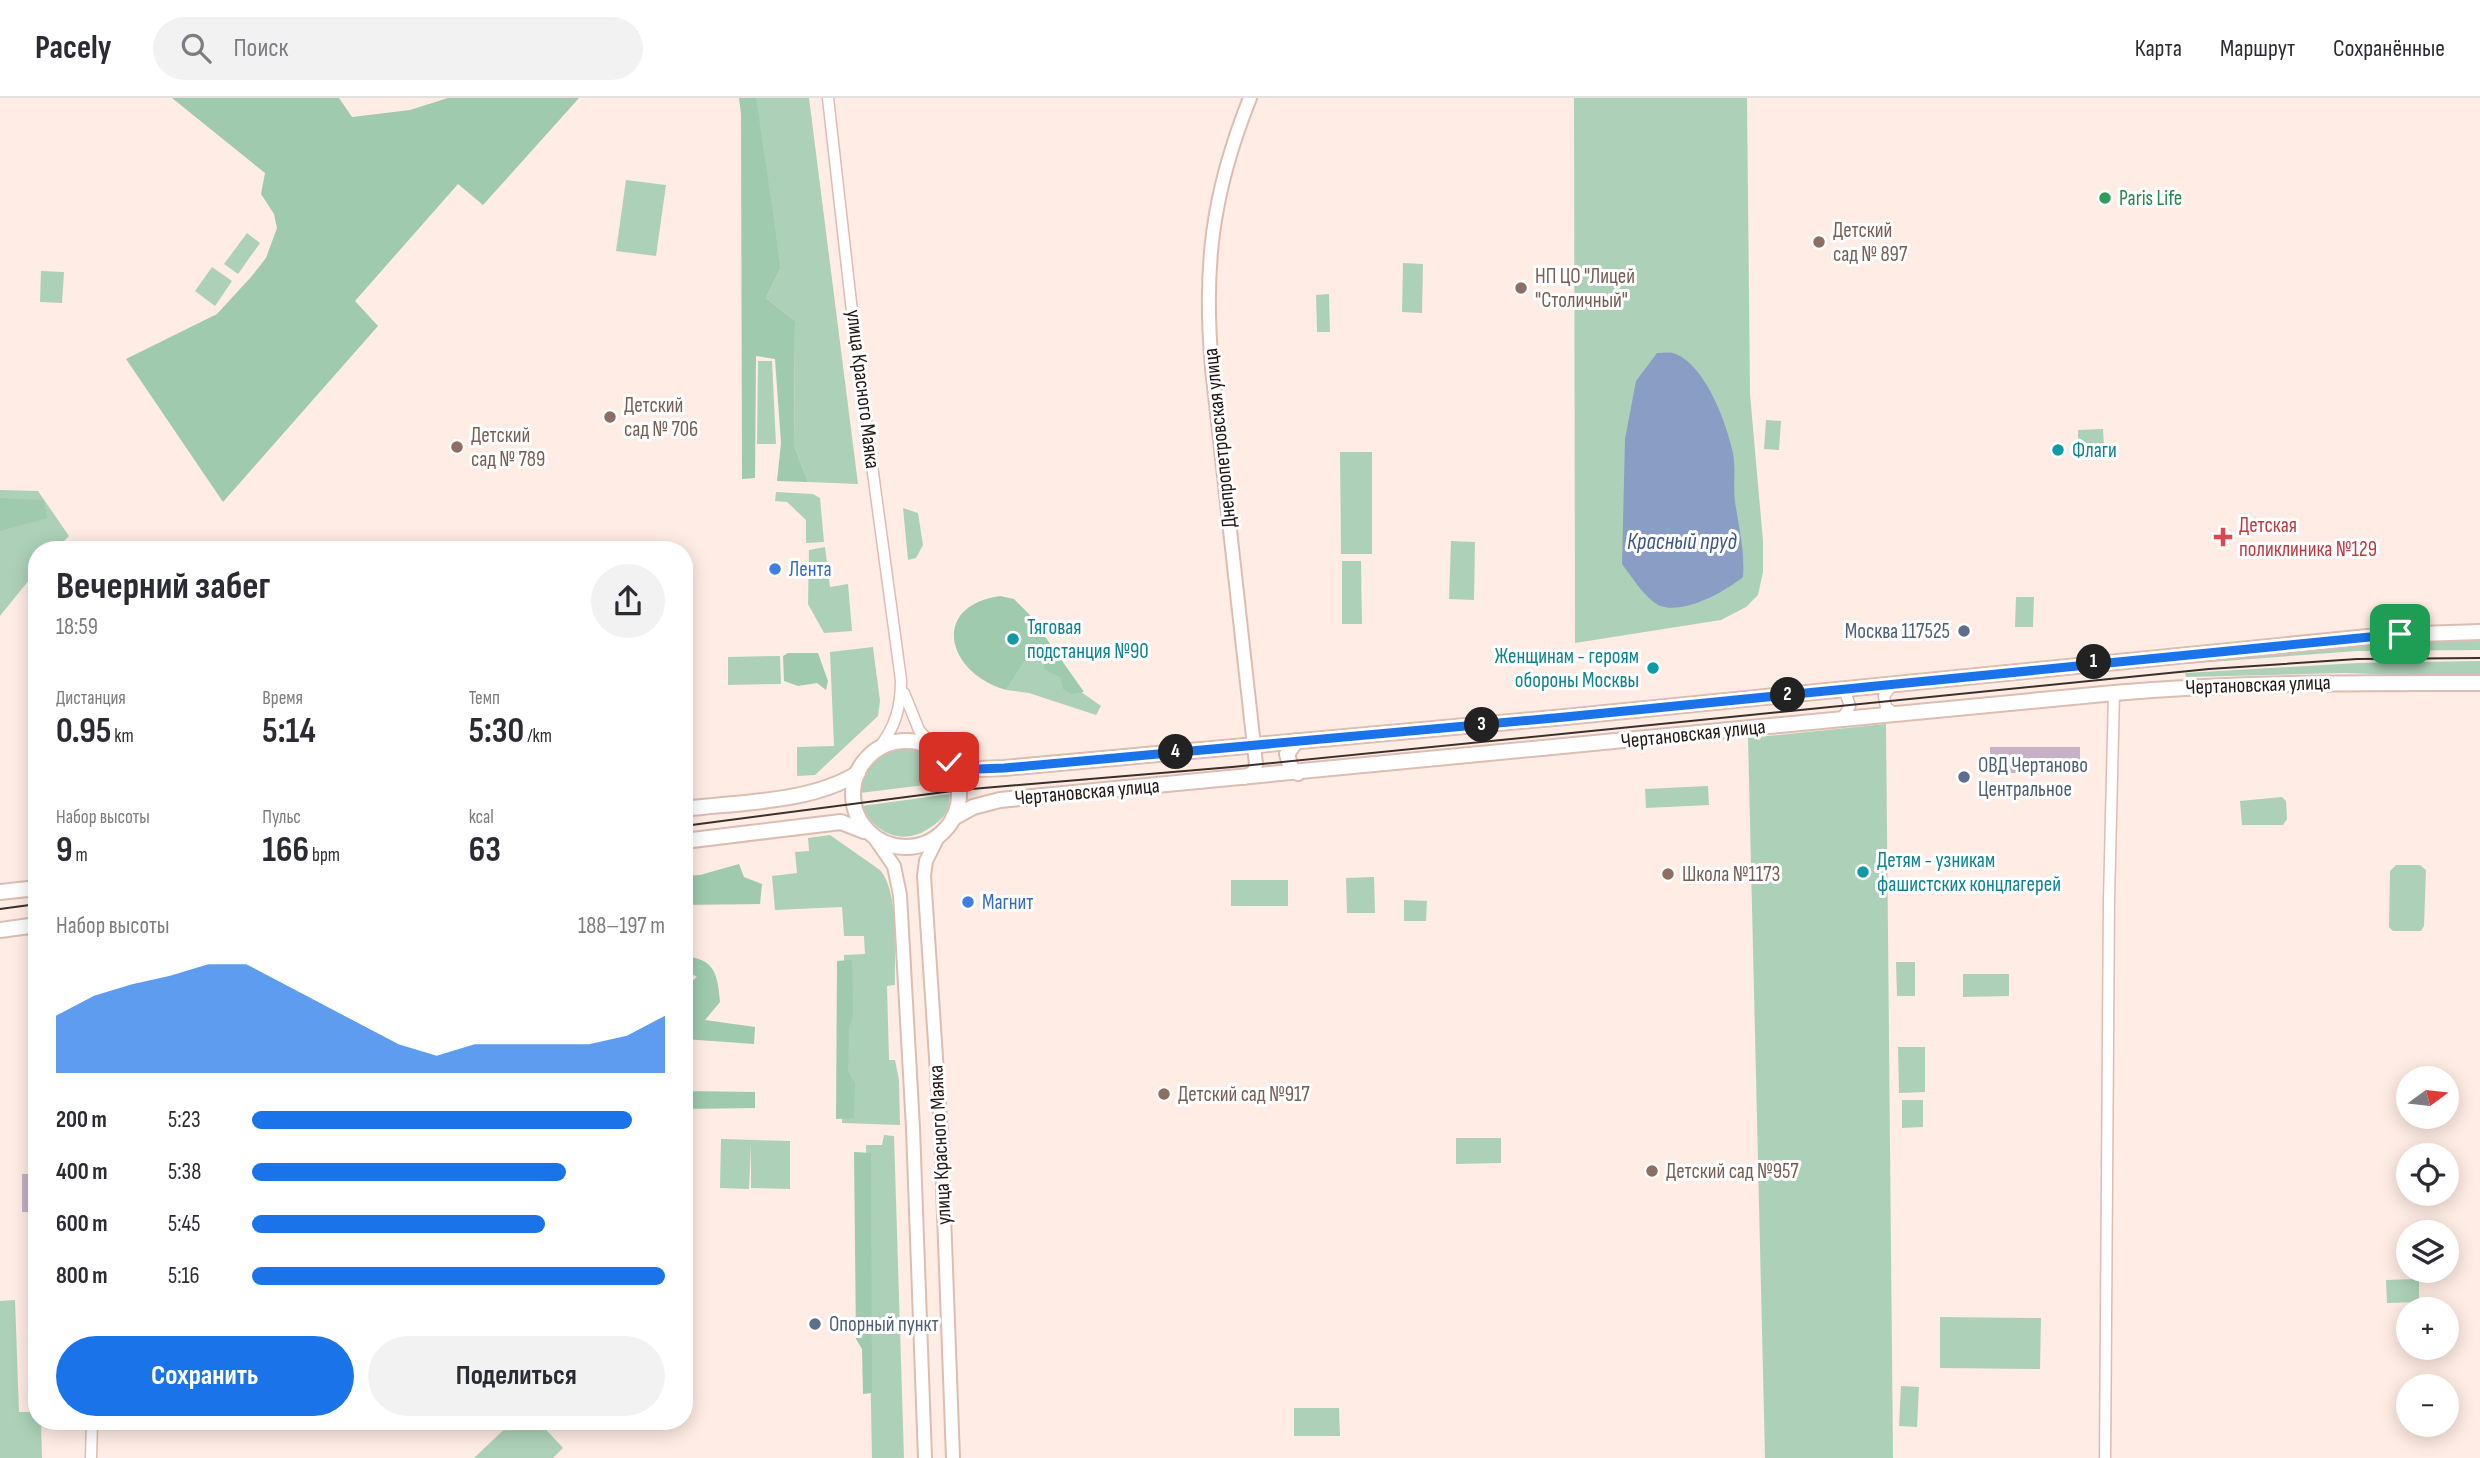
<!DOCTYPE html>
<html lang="ru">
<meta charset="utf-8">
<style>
:root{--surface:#fff;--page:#f2f2f3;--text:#2b2b33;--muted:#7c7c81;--line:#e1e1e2;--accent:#1a73e8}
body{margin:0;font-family:"Sofia Sans Condensed",sans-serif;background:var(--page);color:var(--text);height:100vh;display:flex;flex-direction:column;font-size:26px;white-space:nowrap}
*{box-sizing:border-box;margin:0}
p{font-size:23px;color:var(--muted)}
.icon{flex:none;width:38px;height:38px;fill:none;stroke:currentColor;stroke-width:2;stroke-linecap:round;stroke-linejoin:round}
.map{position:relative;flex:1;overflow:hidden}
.details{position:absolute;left:28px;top:443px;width:665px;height:889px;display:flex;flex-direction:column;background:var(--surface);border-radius:28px;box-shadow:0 4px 18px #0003}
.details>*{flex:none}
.needle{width:46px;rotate:75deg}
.fabs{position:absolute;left:2396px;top:968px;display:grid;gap:14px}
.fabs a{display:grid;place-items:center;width:63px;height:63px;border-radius:50%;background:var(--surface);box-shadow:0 4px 18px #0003;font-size:35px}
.pin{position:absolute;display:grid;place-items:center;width:60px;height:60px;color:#fff;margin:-30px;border-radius:14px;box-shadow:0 4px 10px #0006}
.km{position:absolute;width:35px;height:35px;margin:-18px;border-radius:50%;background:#222;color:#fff;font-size:19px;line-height:35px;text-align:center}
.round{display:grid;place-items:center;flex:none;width:74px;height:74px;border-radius:37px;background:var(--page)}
.overview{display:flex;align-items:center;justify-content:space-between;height:119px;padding:0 28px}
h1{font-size:38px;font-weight:700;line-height:52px}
.stats{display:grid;grid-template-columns:repeat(3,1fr);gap:10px;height:119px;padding:7px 28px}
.stats div{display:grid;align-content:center}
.stats b{font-size:35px;font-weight:700}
.stats small{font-size:19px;font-weight:400}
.stats p{font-size:19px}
.chart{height:196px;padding:14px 28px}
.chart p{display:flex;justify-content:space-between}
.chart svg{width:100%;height:126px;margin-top:7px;fill:var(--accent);opacity:.7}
.button{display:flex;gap:14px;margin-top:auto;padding:14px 28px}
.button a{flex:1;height:80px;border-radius:42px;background:var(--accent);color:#fff;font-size:28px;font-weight:700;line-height:80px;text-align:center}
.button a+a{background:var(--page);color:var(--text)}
ul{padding:0 28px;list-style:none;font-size:23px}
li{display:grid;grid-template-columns:112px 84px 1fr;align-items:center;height:52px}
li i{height:18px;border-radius:9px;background:var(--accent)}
header{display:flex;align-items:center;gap:42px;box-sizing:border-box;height:98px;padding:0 35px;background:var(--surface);border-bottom:2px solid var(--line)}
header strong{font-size:33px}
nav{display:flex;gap:38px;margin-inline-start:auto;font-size:24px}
.search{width:490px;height:63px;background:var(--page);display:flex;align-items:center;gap:18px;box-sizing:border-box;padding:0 24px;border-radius:38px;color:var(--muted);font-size:26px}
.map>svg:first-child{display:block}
.green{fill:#add1b8}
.forest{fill:#9fcaad}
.water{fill:#8a9ec5}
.building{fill:#c6b1c6}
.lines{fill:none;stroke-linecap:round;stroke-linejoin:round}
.minor-casing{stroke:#dbbdb2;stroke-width:13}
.tertiary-casing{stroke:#dbbdb2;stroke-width:16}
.secondary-casing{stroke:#dbbdb2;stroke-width:18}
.minor{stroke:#fff;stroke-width:10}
.tertiary{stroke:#fff;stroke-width:12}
.secondary{stroke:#fff;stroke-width:14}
.tram{stroke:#3b2f2a;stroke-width:2}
.route-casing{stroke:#fff;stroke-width:14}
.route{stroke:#1a73e8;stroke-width:9}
.leisure-dot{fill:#2e9e5b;stroke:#fff;stroke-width:2.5}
.education-dot{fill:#8d6e63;stroke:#fff;stroke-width:2.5}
.culture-dot{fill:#0f9aa8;stroke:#fff;stroke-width:2.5}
.health-dot{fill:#e0444e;stroke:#fff;stroke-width:2.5}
.shop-dot{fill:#3f7fe0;stroke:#fff;stroke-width:2.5}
.service-dot{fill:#5c6f8a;stroke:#fff;stroke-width:2.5}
.labels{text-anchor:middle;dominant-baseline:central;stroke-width:6;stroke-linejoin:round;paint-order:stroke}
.leisure-label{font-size:21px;fill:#27864d;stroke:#fff;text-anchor:start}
.education-label{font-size:21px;fill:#785e54;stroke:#fff;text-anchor:start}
.street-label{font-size:21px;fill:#221713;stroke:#fff}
.culture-label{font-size:21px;fill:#0d838f;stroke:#fff;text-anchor:start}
.health-label{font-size:21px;fill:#be3a42;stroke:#fff;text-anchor:start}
.shop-label{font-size:21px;fill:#366cbe;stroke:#fff;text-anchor:start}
.service-label{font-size:21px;fill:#4e5e75;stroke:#fff;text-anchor:start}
.water-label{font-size:23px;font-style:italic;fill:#3c568a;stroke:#fff}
</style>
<header>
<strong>Pacely</strong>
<div class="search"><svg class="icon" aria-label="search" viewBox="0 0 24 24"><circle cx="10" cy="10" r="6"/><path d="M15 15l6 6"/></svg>Поиск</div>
<nav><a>Карта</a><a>Маршрут</a><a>Сохранённые</a></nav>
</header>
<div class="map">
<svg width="2480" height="1360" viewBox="0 0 2480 1360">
<rect width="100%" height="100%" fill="#ffece4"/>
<!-- green -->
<g class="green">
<path d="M754,0H809L858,386L808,384L794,347L795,223L766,200L781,170Z"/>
<path d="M1574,0H1747L1750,296L1763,443V474L1758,497L1746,509L1721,522L1575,545Z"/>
<path d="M626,82L666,87L656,158L616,153Z"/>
<path d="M247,135L260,145L238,176L224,166Z"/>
<path d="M1403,165L1423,166L1422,215L1402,214Z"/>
<path d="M212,169L232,183L215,208L195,193Z"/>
<path d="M41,173L64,174L62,205L40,204Z"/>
<path d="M1329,196L1330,234H1317L1316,197Z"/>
<path d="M758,263H772L776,346H757Z"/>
<path d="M1766,322L1781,323L1779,352L1764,351Z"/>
<path d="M2103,331L2104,350H2078V332Z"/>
<path d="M1340,354H1372V456H1341Z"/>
<path d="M0,392L38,393L69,438L56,451L37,452V472L0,518Z"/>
<path d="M776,394L813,396L820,400L824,444L806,445V422L787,404L775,403Z"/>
<path d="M903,410L918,415L923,447L916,460L908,462Z"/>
<path d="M1451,443L1475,444L1474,502L1449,501Z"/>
<path d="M825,449L830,489L848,486L852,533L824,535L808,506L809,452Z"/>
<path d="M1342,463H1361L1362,526H1342Z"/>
<path d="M2016,499H2034L2033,529H2015Z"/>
<path d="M2400,542L2480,543V552L2357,553L2184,566V562Z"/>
<path d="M1040,547L1060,579L1101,608L1096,617L1029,595L1006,592L1027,560Z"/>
<path d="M873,549L880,603L878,618L815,677L797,678V649L834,648L830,554Z"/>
<path d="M780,558L781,586L728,587V559Z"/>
<path d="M2480,563V580L2345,575L2186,579L2185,575L2357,565Z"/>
<path d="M1886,626L1893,1360H1765L1748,640Z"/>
<path d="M902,649C926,651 942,660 949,684L860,695C864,669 876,653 902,649Z"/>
<path d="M1708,688L1709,707L1646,710L1645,691Z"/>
<path d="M950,696C949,701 949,709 947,713C944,719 936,726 931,729C904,749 875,736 862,708Z"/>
<path d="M2282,699L2286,703L2287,721L2283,727H2242L2240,703Z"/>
<path d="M830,737L880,772C900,795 894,857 895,887L887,888L889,962H895L899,982L900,1027L842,1025L844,857L865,856L864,838H844L842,809L775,812L772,778L797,775L795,754L809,753L808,740Z"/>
<path d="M2396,767H2420L2426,772L2424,828L2421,833H2393L2389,829L2390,773Z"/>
<path d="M1374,779L1375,815H1347L1346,780Z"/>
<rect x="1231" y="782" width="57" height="26"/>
<path d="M1404,802L1427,803L1426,823H1404Z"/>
<path d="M1896,864H1915V898H1897Z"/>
<path d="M1963,876H2009V898L1963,899Z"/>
<path d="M1898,949H1925V994L1899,995Z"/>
<path d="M1902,1002H1923V1029L1902,1030Z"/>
<path d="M884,1037L894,1038L904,1360H872L866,1047H882Z"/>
<path d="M1456,1040H1501V1065L1456,1066Z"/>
<path d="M721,1041L790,1043V1091L751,1090V1046L749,1091L720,1090Z"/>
<path d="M2419,1181V1204L2387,1205L2386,1182Z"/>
<path d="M15,1202L19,1314H37V1323H41L42,1360H0V1203Z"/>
<path d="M1940,1219L2041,1220L2040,1271L1940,1270Z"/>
<path d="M1901,1288L1919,1289L1917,1329L1899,1328Z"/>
<path d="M1294,1310H1339L1340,1338H1294Z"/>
<path d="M513,1323H538L563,1350L553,1360H474Z"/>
</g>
<!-- forest -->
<g class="forest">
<path d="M172,0H339L352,19L410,12L448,0H579L483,107L458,86L355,203L378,228L223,404L126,261L217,216L251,179L266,160L277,130L274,116L261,96L265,75Z"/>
<path d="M739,0H756L781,170L766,200L795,223L794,347L808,384L777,383L781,345L775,261L756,258L755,380L742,381L741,16Z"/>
<path d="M0,400L43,402L48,420L0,433Z"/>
<path d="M1000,498L1014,501L1029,516L1084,594L1071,596L1063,591L1060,579L1044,571L1046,555L1040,547L1027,560L1006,592C946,575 930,508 1000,498Z"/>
<path d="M788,555H818L828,583L826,592L817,585L798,588L784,583L783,558Z"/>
<path d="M739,766L744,779L762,786L760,806L684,807V778L700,777Z"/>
<path d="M684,859C715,859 718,878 720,904L705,922L755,929L754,946L684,941V889L697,879L684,872Z"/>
<path d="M852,862L853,918L849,930L848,973L855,985L854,1020L836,1021L837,863Z"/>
<path d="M684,993L755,994V1010L684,1011Z"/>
<path d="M854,1054L871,1055L872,1295L863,1296L862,1251L856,1241Z"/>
</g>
<!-- water -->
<path class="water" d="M1657,255C1662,255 1669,254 1673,255C1705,265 1727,326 1733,355C1736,371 1733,388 1735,404C1739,430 1745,453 1743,479C1725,494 1681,518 1658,507C1644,499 1632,479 1622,466L1625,341L1636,283Z"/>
<!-- building -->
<g class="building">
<rect x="1990" y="649" width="90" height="26"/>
<rect x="22" y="1076" width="15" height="38"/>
</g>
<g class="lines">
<!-- minor casing -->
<g class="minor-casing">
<g id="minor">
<path d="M828,0L856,249L901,582C901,610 895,630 878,651"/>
<path d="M1892,587L1884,598L1886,609L1894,615"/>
<path d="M904,595L919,632L936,652"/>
<path d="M1842,620L1850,608L1844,591"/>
<path d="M91,1360L92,1323"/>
<path d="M2105,1360L2109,802L2114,595"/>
</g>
</g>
<!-- tertiary casing -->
<g class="tertiary-casing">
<g id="tertiary">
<path d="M1244,680L1254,673L1256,666L1212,270C1203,169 1212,95 1250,0"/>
<path d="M939,737L926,763L924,778L941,1035L953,1360"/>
<path d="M876,742L894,768L900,797L913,1030L925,1360"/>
</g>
</g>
<!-- secondary casing -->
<g class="secondary-casing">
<g id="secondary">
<circle cx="906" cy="696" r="53"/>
<path d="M1296,643L1287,656L1291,670L1298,675"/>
<path d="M949,665L978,671L1004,670L1565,619L2388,537L2480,534"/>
<path d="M684,711C739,704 811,705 858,675"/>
<path d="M953,720L973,709L1000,702L2114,595C2236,584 2358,585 2480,585"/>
<path d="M684,743L841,724L864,733"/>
<path d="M0,794L37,790"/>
<path d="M0,832L37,827"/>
</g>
</g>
<!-- minor -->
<use href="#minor" class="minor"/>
<!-- tertiary -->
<use href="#tertiary" class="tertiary"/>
<!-- secondary -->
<use href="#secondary" class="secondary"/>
<!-- tram -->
<g class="tram">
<path d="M684,728L960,692L1232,669L2209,571L2357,561L2480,560"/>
<path d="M0,811L37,806"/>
</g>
</g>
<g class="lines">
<!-- route casing -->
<g class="route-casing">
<path id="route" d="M949,664L978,671L1004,670L1565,619L2400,536"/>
</g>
<!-- route -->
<use href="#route" class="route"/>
</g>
<!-- markers -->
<circle class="leisure-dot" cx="2105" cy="100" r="7"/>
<g class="education-dot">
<circle cx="1819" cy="144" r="7"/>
<circle cx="1521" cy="190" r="7"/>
<circle cx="610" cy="319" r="7"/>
<circle cx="457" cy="349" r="7"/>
<circle cx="1668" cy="776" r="7"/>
<circle cx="1164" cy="996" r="7"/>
<circle cx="1652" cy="1073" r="7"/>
</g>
<g class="culture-dot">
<circle cx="2058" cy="352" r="7"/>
<circle cx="1013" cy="541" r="7"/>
<circle cx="1653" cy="570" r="7"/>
<circle cx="1863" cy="774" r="7"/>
</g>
<path class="health-dot" d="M2219.5 428.5h7v7h7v7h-7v7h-7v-7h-7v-7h7z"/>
<g class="shop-dot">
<circle cx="775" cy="471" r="7"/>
<circle cx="968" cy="804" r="7"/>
</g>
<g class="service-dot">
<circle cx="1964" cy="533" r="7"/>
<circle cx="1964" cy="679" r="7"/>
<circle cx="815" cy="1226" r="7"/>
</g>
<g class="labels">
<!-- leisure labels -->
<g class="leisure-label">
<text x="2119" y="100">Paris Life</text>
</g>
<!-- education labels -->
<g class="education-label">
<text x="1833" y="132">Детский<tspan x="1833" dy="24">сад № 897</tspan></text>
<text x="1535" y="178">НП ЦО "Лицей<tspan x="1535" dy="24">"Столичный"</tspan></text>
<text x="624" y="307">Детский<tspan x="624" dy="24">сад № 706</tspan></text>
<text x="471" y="337">Детский<tspan x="471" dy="24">сад № 789</tspan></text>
<text x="1682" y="776">Школа №1173</text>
<text x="1178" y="996">Детский сад №917</text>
<text x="1666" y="1073">Детский сад №957</text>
</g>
<!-- street labels -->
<g class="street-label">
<text transform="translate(863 291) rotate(83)">улица Красного Маяка</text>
<text transform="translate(1220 340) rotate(-96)">Днепропетровская улица</text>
<text transform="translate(2258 587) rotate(-2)">Чертановская улица</text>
<text transform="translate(1693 636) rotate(-6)">Чертановская улица</text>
<text transform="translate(1087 694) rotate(-5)">Чертановская улица</text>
<text transform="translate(940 1047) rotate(-93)">улица Красного Маяка</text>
</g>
<!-- culture labels -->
<g class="culture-label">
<text x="2072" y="352">Флаги</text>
<text x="1027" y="529">Тяговая<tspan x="1027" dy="24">подстанция №90</tspan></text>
<text x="1639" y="558" text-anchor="end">Женщинам - героям<tspan x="1639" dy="24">обороны Москвы</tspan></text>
<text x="1877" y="762">Детям - узникам<tspan x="1877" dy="24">фашистских концлагерей</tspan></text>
</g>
<!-- health labels -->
<g class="health-label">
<text x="2239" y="427">Детская<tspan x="2239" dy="24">поликлиника №129</tspan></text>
</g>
<!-- shop labels -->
<g class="shop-label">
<text x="789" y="471">Лента</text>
<text x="982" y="804">Магнит</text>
</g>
<!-- service labels -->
<g class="service-label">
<text x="1950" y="533" text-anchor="end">Москва 117525</text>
<text x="1978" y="667">ОВД Чертаново<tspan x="1978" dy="24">Центральное</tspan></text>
<text x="829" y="1226">Опорный пункт</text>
</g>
<!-- water labels -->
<g class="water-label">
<text x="1682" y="444">Красный пруд</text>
</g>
</g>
</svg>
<div class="fabs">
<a><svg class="needle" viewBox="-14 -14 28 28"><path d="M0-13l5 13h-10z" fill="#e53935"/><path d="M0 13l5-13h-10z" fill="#7c7c81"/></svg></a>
<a><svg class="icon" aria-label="locate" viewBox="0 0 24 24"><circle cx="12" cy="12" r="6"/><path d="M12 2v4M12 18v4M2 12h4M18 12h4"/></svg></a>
<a><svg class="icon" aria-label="layers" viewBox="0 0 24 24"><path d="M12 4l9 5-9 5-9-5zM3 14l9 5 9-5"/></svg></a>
<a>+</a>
<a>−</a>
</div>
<div class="pin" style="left:2400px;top:536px;background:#1e9e55"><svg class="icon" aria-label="arrive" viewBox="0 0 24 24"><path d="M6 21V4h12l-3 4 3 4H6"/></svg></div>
<div class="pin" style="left:949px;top:664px;background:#d93025"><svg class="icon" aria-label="check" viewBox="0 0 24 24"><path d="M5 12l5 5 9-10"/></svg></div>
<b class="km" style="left:2094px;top:564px">1</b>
<b class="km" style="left:1788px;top:597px">2</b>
<b class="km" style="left:1482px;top:627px">3</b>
<b class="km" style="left:1176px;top:654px">4</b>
<section class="details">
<div class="overview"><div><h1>Вечерний забег</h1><p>18:59</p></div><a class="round"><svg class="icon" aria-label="share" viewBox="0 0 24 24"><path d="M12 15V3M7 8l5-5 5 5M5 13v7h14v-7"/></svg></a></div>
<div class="stats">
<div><p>Дистанция</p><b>0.95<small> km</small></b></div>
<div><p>Время</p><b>5:14</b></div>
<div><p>Темп</p><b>5:30<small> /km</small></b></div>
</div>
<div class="stats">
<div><p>Набор высоты</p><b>9<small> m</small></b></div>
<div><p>Пульс</p><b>166<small> bpm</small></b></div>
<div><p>kcal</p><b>63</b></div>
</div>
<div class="chart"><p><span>Набор высоты</span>188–197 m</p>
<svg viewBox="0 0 160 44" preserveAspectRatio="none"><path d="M0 44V24L10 17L20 13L30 10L40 6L50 6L60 13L70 20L80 27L90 34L100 38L110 34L120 34L130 34L140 34L150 31L160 24V44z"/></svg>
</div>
<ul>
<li><b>200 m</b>5:23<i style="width:92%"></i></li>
<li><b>400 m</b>5:38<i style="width:76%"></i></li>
<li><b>600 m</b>5:45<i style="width:71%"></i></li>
<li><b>800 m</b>5:16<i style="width:100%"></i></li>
</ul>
<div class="button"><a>Сохранить</a><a>Поделиться</a></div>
</section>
</div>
